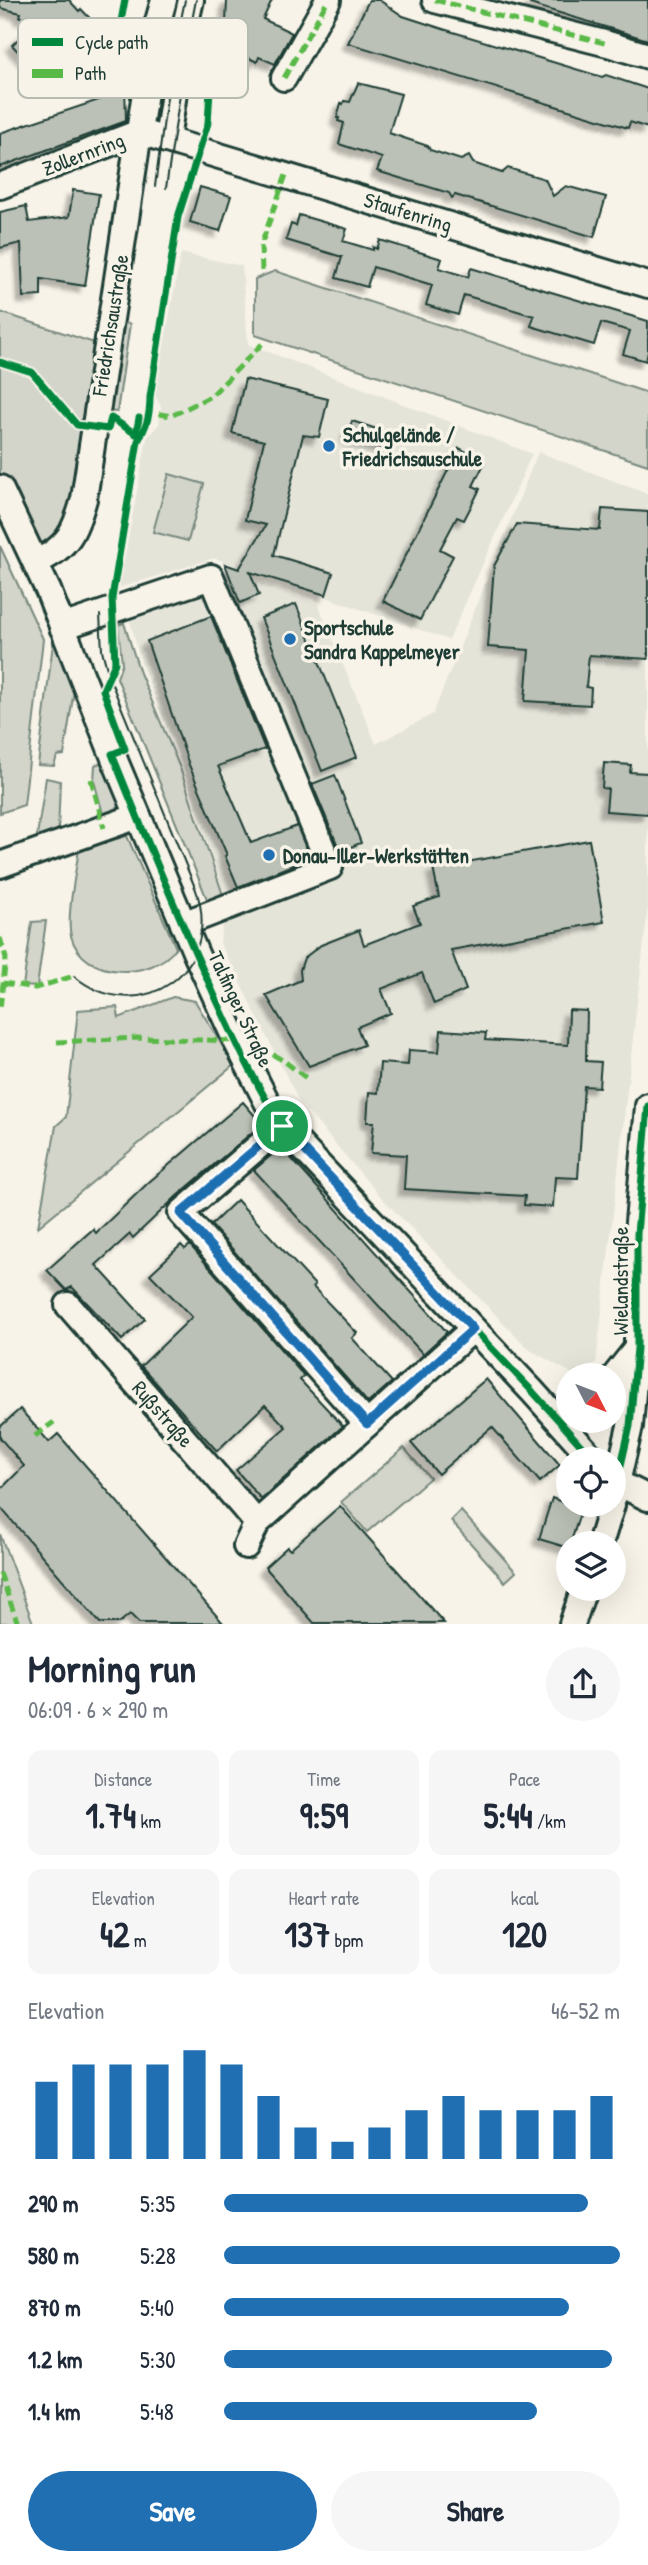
<!DOCTYPE html>
<meta charset="utf-8">
<style>
:root{--surface:#fff;--page:#f6f6f7;--text:#1f2937;--muted:#747a83;--accent:#1f6fb2}
body{margin:0;font-family:"Patrick Hand",sans-serif;background:var(--page);color:var(--text);height:100vh;display:flex;flex-direction:column;font-size:26px;white-space:nowrap}
*{box-sizing:border-box;margin:0}
p{font-size:23px;color:var(--muted)}
.icon{flex:none;width:38px;height:38px;fill:none;stroke:currentColor;stroke-width:2;stroke-linecap:round;stroke-linejoin:round}
.map{position:relative;height:1624px;overflow:hidden}
.sheet{display:flex;flex-direction:column;background:var(--surface);flex:1}
.sheet>*{flex:none}
.needle{width:46px;rotate:132deg}
.buttons{position:absolute;left:556px;top:1363px;display:grid;gap:14px}
.buttons a{display:grid;place-items:center;width:70px;height:70px;border-radius:50%;background:var(--surface);box-shadow:0 7px 28px #0002;font-size:35px}
.pin{position:absolute;display:grid;place-items:center;width:60px;height:60px;color:#fff;margin:-30px;border:4px solid #fff;border-radius:50%;box-shadow:0 2px 7px #0007}
.round{display:grid;place-items:center;flex:none;width:74px;height:74px;border-radius:37px;background:var(--page)}
.overview{display:flex;align-items:center;justify-content:space-between;height:119px;padding:0 28px}
h1{font-size:38px;font-weight:700;line-height:52px}
.metrics{display:grid;grid-template-columns:repeat(3,1fr);gap:10px;height:119px;padding:7px 28px}
.metrics div{display:grid;align-content:center;border-radius:14px;background:var(--page);text-align:center}
.metrics b{font-size:35px;font-weight:700}
.metrics small{font-size:19px;font-weight:400}
.metrics p{font-size:19px}
.chart{height:196px;padding:14px 28px}
.chart p{display:flex;justify-content:space-between}
.chart svg{width:100%;height:126px;margin-top:7px;stroke:var(--accent);stroke-width:6}
.button{display:flex;gap:14px;margin-top:auto;padding:14px 28px}
.button a{flex:1;height:80px;border-radius:42px;background:var(--accent);color:#fff;font-size:28px;font-weight:700;line-height:80px;text-align:center}
.button a+a{background:var(--page);color:var(--text)}
ul{padding:0 28px;list-style:none;font-size:23px}
li{display:grid;grid-template-columns:112px 84px 1fr;align-items:center;height:52px}
li i{height:18px;border-radius:9px;background:var(--accent)}
.map>svg:first-child{display:block}
.built{fill:#e5e4d9}
.green{fill:#d3d5ca;stroke:#79897f;stroke-width:2}
.building{fill:#bbc1b6;stroke:#1f3d34;stroke-width:2;filter:url(#shadow)}
.lines{fill:none;stroke-linecap:round;stroke-linejoin:round}
.minor-casing{stroke:#1f3d34;stroke-width:30}
.minor{stroke:#f7f3e8;stroke-width:24}
.tram{stroke:#1f3d34;stroke-width:2}
.quiet{stroke:#58b947;stroke-width:5;stroke-dasharray:10 5;stroke-linecap:butt}
.cycleway-casing{stroke:#f7f3e8;stroke-width:11}
.cycleway{stroke:#00873e;stroke-width:7}
.route-casing{stroke:#fff;stroke-width:14}
.route{stroke:#1f6fb2;stroke-width:9}
.poi-dot{fill:#1f6fb2;stroke:#f7f3e8;stroke-width:2.5}
.labels{text-anchor:middle;dominant-baseline:central;stroke-width:7;stroke-linejoin:round;paint-order:stroke}
.street-label{font-size:21px;fill:#1f3d34;stroke:#f7f3e8}
.poi-label{font-size:21px;font-weight:bold;fill:#1f3d34;stroke:#f7f3e8;text-anchor:start}
.key{fill:#f7f3e8;stroke:#b6bcb2;stroke-width:2}
.key-label{font-size:19px;fill:#1f3d34}
</style>
<div class="map">
<svg width="648" height="1624" viewBox="0 0 648 1624">
<defs>
<filter id="shadow"><feDropShadow dx="-6" dy="6" stdDeviation="2" flood-color="#0004"/></filter>
</defs>
<rect width="100%" height="100%" fill="#f7f3e8"/>
<filter id="ink" filterUnits="userSpaceOnUse"><feTurbulence type="fractalNoise" baseFrequency=".0143" numOctaves="2"/><feDisplacementMap in="SourceGraphic" scale="14" xChannelSelector="R" yChannelSelector="G"/><feConvolveMatrix kernelMatrix="1 2 1 2 8 2 1 2 1" color-interpolation-filters="sRGB"/></filter>
<g filter="url(#ink)">
<!-- built -->
<g class="built">
<path d="M181,253L242,266L248,344L532,454L449,640L214,558L119,588L147,438L159,424L161,407L155,395Z"/>
<path d="M538,452L648,494V907L596,1363L573,1374L530,1350L380,1196L300,1103L220,943L226,900L183,767L142,666L129,617L218,567L318,604L376,744L433,714Z"/>
</g>
<!-- green -->
<g class="green">
<path d="M275,271L648,393V465L255,335V279Z"/>
<path d="M122,293L128,294L124,323L130,324L117,412L106,411Z"/>
<path d="M0,312L94,343L109,336L84,499L36,562L0,488Z"/>
<path d="M169,474L204,484L188,541L153,532Z"/>
<path d="M0,546L43,639L24,805L0,813Z"/>
<path d="M124,623L140,673L180,768L222,892L220,898L209,904L117,678L122,664L118,625Z"/>
<path d="M54,635L74,690L64,755L57,756L54,766L38,765Z"/>
<path d="M103,762L124,810L104,817L94,781L95,765Z"/>
<path d="M46,778L60,781L58,832L36,842Z"/>
<path d="M127,836L176,948C153,980 83,981 71,936C66,917 76,871 79,849Z"/>
<path d="M46,921L37,987L23,986L32,922Z"/>
<path d="M173,997L195,1001L234,1065L38,1227L56,1126L66,1117L78,1010L117,1007L119,1018Z"/>
<path d="M404,1448L430,1478L367,1532L341,1502Z"/>
<path d="M461,1511L516,1572L505,1582L451,1521Z"/>
<path d="M0,1534L33,1623H0Z"/>
</g>
<!-- building -->
<g class="building">
<path d="M0,0H69L79,11L81,9L107,36L119,57L125,81L126,121L0,167V133L102,99L87,67L82,69L68,46L38,73L12,45L36,22L20,17L21,13L0,8Z"/>
<path d="M227,0H272L263,19L292,33L275,64L259,57L257,62L225,46Z"/>
<path d="M369,0H379L403,16L443,29L602,77L606,75L648,89V128L630,122L628,128L348,43Z"/>
<path d="M531,0H648V40L530,4Z"/>
<path d="M358,83L401,94L389,133L428,146L430,150L461,160L469,156L473,163L502,173L508,168L545,179L553,196L566,186L606,197L594,237L455,195L452,198L449,193L377,171L382,158L339,144L344,123L338,121L339,118H337L341,103L343,104L344,101L350,102Z"/>
<path d="M200,187L231,196L220,231L190,222Z"/>
<path d="M73,190L99,194L85,286L41,279V296L23,297L21,243L0,248V212L26,206L29,222L69,217Z"/>
<path d="M299,215L347,229L343,241L373,250V247L377,249L380,240L442,259L439,268L468,277L471,268L648,321V352L646,361L623,354L630,331L601,323L594,345L531,326L534,316L464,295L458,315L426,305L432,285L373,267L367,287L336,278L342,257L286,240L291,224L296,226Z"/>
<path d="M245,379L328,399L319,437L303,435L274,555L333,573L326,595L250,572L259,595L240,603L225,564L239,569L266,525L245,520L264,441L232,433Z"/>
<path d="M352,421L395,435L390,450L347,437Z"/>
<path d="M459,448L485,462L473,486L480,489L464,520L457,517L440,549L453,556L420,620L383,601Z"/>
<path d="M602,509L648,512V659L589,655L586,687L591,688L590,705L525,701L529,650L488,647L494,566L517,524L600,530Z"/>
<path d="M296,604L357,757L322,771L261,618Z"/>
<path d="M211,616L265,749L218,766L251,843L297,826L310,858L238,887L225,856L227,855L189,765L147,641Z"/>
<path d="M604,763L631,765L630,772L648,773V814L606,811L608,789L602,788Z"/>
<path d="M335,775L361,843L340,851L312,784Z"/>
<path d="M589,840L604,922L451,950L466,990L434,1004L422,973L381,989L391,1013L357,1027L364,1045L309,1066L266,995L301,980L300,970L304,958L321,945L359,930L364,945L420,923L413,906L439,897L433,868Z"/>
<path d="M569,1010L587,1011L586,1061L601,1062L599,1087L584,1086L578,1178L555,1177L553,1207L524,1205L525,1196L404,1189L406,1155L371,1153L374,1122H367L369,1092L378,1093L380,1063L408,1065L409,1050L439,1052L441,1030L486,1033L485,1040L568,1045Z"/>
<path d="M243,1102L262,1124L177,1196L133,1238L130,1234L96,1265L145,1319L122,1340L72,1287L66,1290L47,1270L93,1229L96,1233L149,1182Z"/>
<path d="M281,1147L447,1332L423,1354L254,1170Z"/>
<path d="M237,1200L315,1285L313,1287L357,1333L352,1338L392,1382L368,1403L211,1225Z"/>
<path d="M181,1245L185,1249L190,1245L304,1376L300,1380L343,1426L261,1499L236,1470L286,1427L265,1405L217,1451L141,1366L192,1317L150,1274Z"/>
<path d="M486,1379L560,1465L540,1482L492,1427L438,1474L411,1443Z"/>
<path d="M20,1409L49,1442L58,1434L223,1623H139L130,1614L119,1623H100L0,1507V1490L24,1466L0,1438V1427Z"/>
<path d="M552,1498L569,1505L582,1507L569,1548L539,1539Z"/>
<path d="M340,1506L444,1623H314L265,1567L287,1547L290,1550Z"/>
</g>
<g class="lines">
<!-- minor casing -->
<g class="minor-casing">
<g id="minor">
<path d="M435,0L608,44L648,56"/>
<path d="M284,78L328,0"/>
<path d="M167,140L182,39L191,0"/>
<path d="M0,186L140,132L648,285"/>
<path d="M0,488L48,590L116,763L196,954L236,1041L267,1102L282,1126L533,1392L594,1460"/>
<path d="M36,562C68,548 75,531 84,499L153,39L164,0"/>
<path d="M62,627L211,577L330,867L183,924"/>
<path d="M0,865L138,816"/>
<path d="M282,1126L181,1213L367,1424"/>
<path d="M68,1305L257,1523"/>
<path d="M614,1377L637,1348"/>
<path d="M614,1481L648,1498"/>
<path d="M614,1496L630,1426L637,1348V1234L648,1106"/>
<path d="M600,1544L612,1505"/>
<path d="M246,1546L257,1523L473,1329"/>
<path d="M572,1624L584,1589"/>
</g>
</g>
<!-- minor -->
<use href="#minor" class="minor"/>
<!-- tram -->
<g class="tram">
<path d="M155,186L171,68L185,0"/>
<path d="M166,188L188,41L196,0"/>
<path d="M74,976C140,1030 224,970 196,890L109,677L102,650L100,615"/>
</g>
<!-- quiet -->
<g class="quiet">
<path d="M435,0L608,44"/>
<path d="M284,78L328,0"/>
<path d="M262,271L261,245L286,175"/>
<path d="M144,411L171,416L211,396L263,343"/>
<path d="M91,779L104,828"/>
<path d="M0,938L6,958L0,1008"/>
<path d="M3,983L35,988L74,976"/>
<path d="M57,1042L137,1038L236,1041"/>
<path d="M260,1047L284,1061L309,1080"/>
<path d="M35,1436L54,1422"/>
<path d="M0,1573L18,1624"/>
</g>
<!-- cycleway casing -->
<g class="cycleway-casing">
<g id="cycleway">
<path d="M125,0L118,37L130,60L134,80L210,90L208,123L178,217L150,397C150,415 147,426 138,441L112,598L115,663L103,690L125,749L112,754C144,834 177,914 213,992C234,1038 255,1084 282,1126L533,1392L594,1460"/>
<path d="M0,362L32,372L77,425L108,429L111,418L136,434L139,418"/>
<path d="M614,1496L630,1426L637,1348V1234L648,1106"/>
</g>
</g>
<!-- cycleway -->
<use href="#cycleway" class="cycleway"/>
</g>
</g>
<g class="lines" filter="url(#ink)">
<!-- route casing -->
<g class="route-casing">
<path id="route" d="M282,1126L473,1329L367,1424L181,1213Z"/>
</g>
<!-- route -->
<use href="#route" class="route"/>
</g>
<!-- markers -->
<g class="poi-dot">
<circle cx="329" cy="446" r="7"/>
<circle cx="290" cy="639" r="7"/>
<circle cx="269" cy="855" r="7"/>
</g>
<g class="labels">
<!-- street labels -->
<g class="street-label">
<text transform="translate(83 154) rotate(-21)">Zollernring</text>
<text transform="translate(408 212) rotate(17)">Staufenring</text>
<text transform="translate(110 325) rotate(-81)">Friedrichsaustraße</text>
<text transform="translate(241 1009) rotate(65)">Talfinger Straße</text>
<text transform="translate(620 1281) rotate(-90)">Wielandstraße</text>
<text transform="translate(163 1414) rotate(49)">Rußstraße</text>
</g>
<!-- poi labels -->
<g class="poi-label">
<text x="343" y="434">Schulgelände /<tspan x="343" dy="24">Friedrichsauschule</tspan></text>
<text x="304" y="627">Sportschule<tspan x="304" dy="24">Sandra Kappelmeyer</tspan></text>
<text x="283" y="855">Donau-Iller-Werkstätten</text>
</g>
</g>
<!-- legend -->
<rect x="18" y="18" width="230" height="80" rx="10" class="key"/>
<rect x="32" y="38" width="31" height="8" fill="#00873e"/>
<rect x="32" y="69" width="31" height="9" fill="#58b947"/>
<g class="key-label">
<text x="75" y="49">Cycle path</text>
<text x="75" y="80">Path</text>
</g>
</svg>
<div class="buttons">
<a><svg class="needle" viewBox="-14 -14 28 28"><path d="M0-13l5 13h-10z" fill="#e53935"/><path d="M0 13l5-13h-10z" fill="#747a83"/></svg></a>
<a><svg class="icon" aria-label="locate" viewBox="0 0 24 24"><circle cx="12" cy="12" r="6"/><path d="M12 2v4M12 18v4M2 12h4M18 12h4"/></svg></a>
<a><svg class="icon" aria-label="layers" viewBox="0 0 24 24"><path d="M12 4l9 5-9 5-9-5zM3 14l9 5 9-5"/></svg></a>
</div>
<div class="pin" style="left:282px;top:1126px;background:#1e9e55"><svg class="icon" aria-label="arrive" viewBox="0 0 24 24"><path d="M6 21V4h12l-3 4 3 4H6"/></svg></div>
</div>
<section class="sheet">
<div class="overview"><div><h1>Morning run</h1><p>06:09 · 6 × 290 m</p></div><a class="round"><svg class="icon" aria-label="share" viewBox="0 0 24 24"><path d="M12 15V3M7 8l5-5 5 5M5 13v7h14v-7"/></svg></a></div>
<div class="metrics">
<div><p>Distance</p><b>1.74<small> km</small></b></div>
<div><p>Time</p><b>9:59</b></div>
<div><p>Pace</p><b>5:44<small> /km</small></b></div>
</div>
<div class="metrics">
<div><p>Elevation</p><b>42<small> m</small></b></div>
<div><p>Heart rate</p><b>137<small> bpm</small></b></div>
<div><p>kcal</p><b>120</b></div>
</div>
<div class="chart"><p><span>Elevation</span>46–52 m</p>
<svg viewBox="0 0 160 44" preserveAspectRatio="none"><path d="M5 44V17M15 44V11M25 44V11M35 44V11M45 44V6M55 44V11M65 44V22M75 44V33M85 44V38M95 44V33M105 44V27M115 44V22M125 44V27M135 44V27M145 44V27M155 44V22"/></svg>
</div>
<ul>
<li><b>290 m</b>5:35<i style="width:92%"></i></li>
<li><b>580 m</b>5:28<i style="width:100%"></i></li>
<li><b>870 m</b>5:40<i style="width:87%"></i></li>
<li><b>1.2 km</b>5:30<i style="width:98%"></i></li>
<li><b>1.4 km</b>5:48<i style="width:79%"></i></li>
</ul>
<div class="button"><a>Save</a><a>Share</a></div>
</section>
